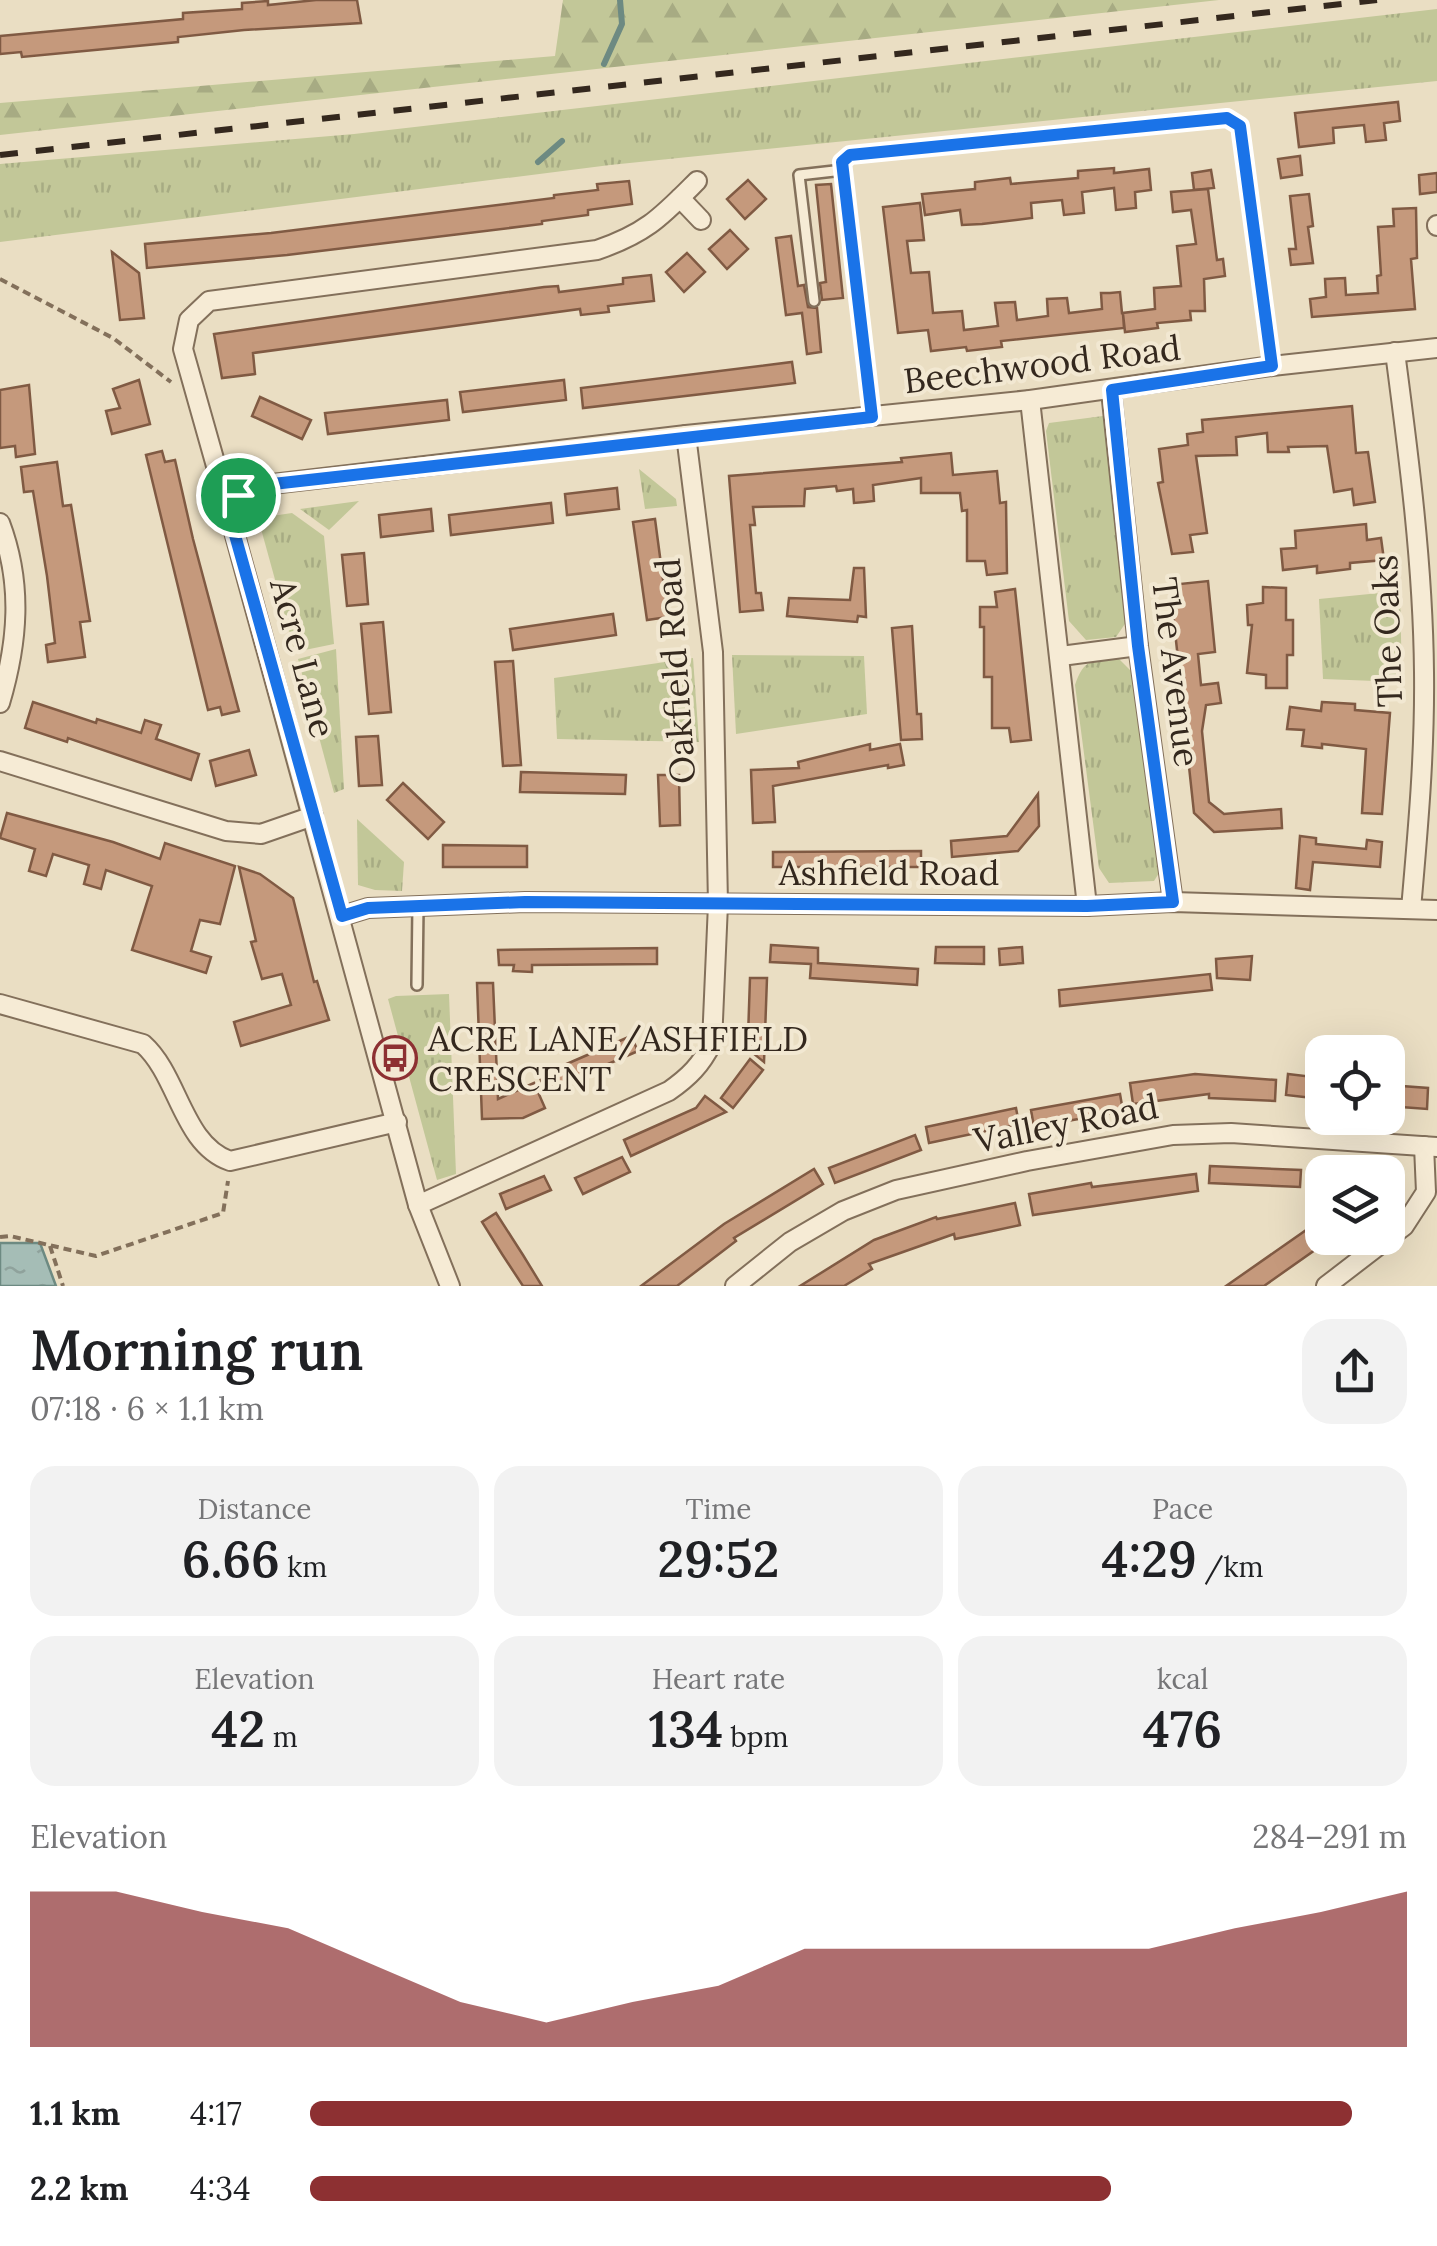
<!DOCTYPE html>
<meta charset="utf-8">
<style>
:root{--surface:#fff;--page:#f2f2f2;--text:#202124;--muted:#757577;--accent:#8d3032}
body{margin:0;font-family:Lora,serif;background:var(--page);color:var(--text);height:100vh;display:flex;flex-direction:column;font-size:38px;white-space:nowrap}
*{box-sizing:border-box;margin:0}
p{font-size:32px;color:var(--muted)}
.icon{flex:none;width:55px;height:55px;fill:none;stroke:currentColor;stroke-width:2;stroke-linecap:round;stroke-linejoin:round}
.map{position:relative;height:1286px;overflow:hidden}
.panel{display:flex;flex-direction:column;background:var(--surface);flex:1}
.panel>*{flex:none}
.buttons{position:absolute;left:1305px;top:1035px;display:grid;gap:20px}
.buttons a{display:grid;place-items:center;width:100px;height:100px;border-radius:20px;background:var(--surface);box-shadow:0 10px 40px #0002;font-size:50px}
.pin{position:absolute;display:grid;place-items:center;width:85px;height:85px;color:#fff;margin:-42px;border:5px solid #fff;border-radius:50%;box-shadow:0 2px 10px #0007}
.round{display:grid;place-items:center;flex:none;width:105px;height:105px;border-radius:30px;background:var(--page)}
.headline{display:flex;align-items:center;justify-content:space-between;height:170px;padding:0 30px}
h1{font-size:55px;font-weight:600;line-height:75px}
.metrics{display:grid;grid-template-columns:repeat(3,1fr);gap:15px;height:170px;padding:10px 30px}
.metrics div{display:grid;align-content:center;border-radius:25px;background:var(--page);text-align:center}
.metrics b{font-size:50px;font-weight:600}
.metrics small{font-size:28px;font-weight:400}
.metrics p{font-size:28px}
.chart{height:280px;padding:20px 30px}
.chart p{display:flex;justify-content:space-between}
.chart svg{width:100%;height:180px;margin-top:10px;fill:var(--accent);opacity:.7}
ul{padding:0 30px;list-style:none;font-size:32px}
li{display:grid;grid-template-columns:160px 120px 1fr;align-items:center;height:75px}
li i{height:25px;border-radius:12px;background:var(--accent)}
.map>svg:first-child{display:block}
.grass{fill:url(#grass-tufts)}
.forest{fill:url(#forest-firs)}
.water{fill:url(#water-ripples);stroke:#6d8a82;stroke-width:2.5}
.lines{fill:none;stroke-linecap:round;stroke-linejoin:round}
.stream{stroke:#6d8a82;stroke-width:6}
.building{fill:#c5997c;stroke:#805a43;stroke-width:2.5}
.lane-casing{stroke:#83705b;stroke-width:14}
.street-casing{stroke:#83705b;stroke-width:22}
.path{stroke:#83705b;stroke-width:4;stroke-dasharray:8 5;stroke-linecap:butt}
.lane{stroke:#f6ebd5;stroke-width:9}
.street{stroke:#f6ebd5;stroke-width:18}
.rail{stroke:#34281e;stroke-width:6;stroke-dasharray:18 18;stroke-linecap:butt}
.route-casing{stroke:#fff;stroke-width:20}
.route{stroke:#1a73e8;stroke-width:12}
.labels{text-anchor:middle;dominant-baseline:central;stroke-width:8;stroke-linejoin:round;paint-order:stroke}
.street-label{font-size:35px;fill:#34281e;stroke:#f2e8d2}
.poi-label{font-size:35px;fill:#34281e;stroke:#f2e8d2;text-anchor:start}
</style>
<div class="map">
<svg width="1437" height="1286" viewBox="0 0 1437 1286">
<defs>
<pattern id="grass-tufts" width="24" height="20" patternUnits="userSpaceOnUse" patternTransform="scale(2.5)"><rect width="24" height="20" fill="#c2c798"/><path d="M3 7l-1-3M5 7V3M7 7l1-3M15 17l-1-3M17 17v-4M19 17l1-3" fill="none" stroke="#a7ab83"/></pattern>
<pattern id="forest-firs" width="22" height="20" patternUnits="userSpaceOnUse" patternTransform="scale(2.5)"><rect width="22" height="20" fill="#c2c798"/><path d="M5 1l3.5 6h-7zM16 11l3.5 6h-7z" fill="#a7ab83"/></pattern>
<pattern id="water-ripples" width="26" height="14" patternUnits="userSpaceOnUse" patternTransform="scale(2.5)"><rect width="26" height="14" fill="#a5bdb6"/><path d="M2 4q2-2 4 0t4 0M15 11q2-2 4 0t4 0" fill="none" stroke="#8fa29c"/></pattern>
</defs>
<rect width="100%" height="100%" fill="#eadec3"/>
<!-- grass -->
<g class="grass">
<path d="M1437,9V81L610,165L0,242V164L354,134Z"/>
<path d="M1103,416L1108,423L1129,618L1116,637L1086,640L1069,621L1046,431L1049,423Z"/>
<path d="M639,469L676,499L677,506L645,509Z"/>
<path d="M359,501L329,530L300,509Z"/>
<path d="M292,513L324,536L334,644L295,652L258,518Z"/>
<path d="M1400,591L1402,682L1323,679L1319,599Z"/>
<path d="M336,649L344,789L334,793L298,659Z"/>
<path d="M732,655L864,656L867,714L736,734Z"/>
<path d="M1117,657L1135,675L1159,873L1154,881L1109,883L1099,868L1075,685C1084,658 1093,661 1117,657Z"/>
<path d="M693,658L699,742L557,739L554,678Z"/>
<path d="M357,819L404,862L402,891L375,890L358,885Z"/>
<path d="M449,994L456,1174L437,1180L388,999L396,996Z"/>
</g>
<!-- forest -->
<path class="forest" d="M563,0H1219L0,135V103L555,56Z"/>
<!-- water -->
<path class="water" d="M0,1243H40L56,1286H0Z"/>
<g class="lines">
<!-- stream -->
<g class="stream">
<path d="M604,64L622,24L620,0"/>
<path d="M538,162L562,141"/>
</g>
</g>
<!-- building -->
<g class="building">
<path d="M316,0H357L361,23L244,30L178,37V42L22,57L21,52L0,54V36L183,19V13L242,9V3L268,1V5Z"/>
<path d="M1398,102L1400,121L1384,123L1386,140L1366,142L1364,125L1333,128L1334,143L1299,147L1295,113Z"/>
<path d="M1300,156L1302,175L1281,178L1278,159Z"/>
<path d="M1114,168V173L1149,169L1151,190L1135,192L1136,208L1116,210L1114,188L1082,192L1084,213L1064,215L1062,200L1031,203L1032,218L982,224L962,225L960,210L925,215L922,194L975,189V182L1010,178L1011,184L1078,178V171Z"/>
<path d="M1211,170L1214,188L1194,190L1192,173Z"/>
<path d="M1437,173V192L1420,194L1419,175Z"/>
<path d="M748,180L766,199L745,219L727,199Z"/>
<path d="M629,181L632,204L588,210V215L542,221V224L287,255L147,268L145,244L271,233L554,198V195L598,190L597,184Z"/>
<path d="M831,184L843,298L822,300L820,283L826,282L816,185Z"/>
<path d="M1208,189L1217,260L1223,259L1225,276L1204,279L1205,311H1190L1191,320L1157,323L1158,328L1125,332L1123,314L1124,328L1001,341L1002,347L967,351L966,347L931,351L928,330L898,333L883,207L920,203L924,240L907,241L911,273L929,272L933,313L962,311L964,330L998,326L995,303L1015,302L1017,320L1048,316L1047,299L1067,298L1069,313L1102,309L1101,293H1110L1120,292L1122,313L1155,309L1154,288L1181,286L1177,246L1196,244L1191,210L1173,212L1171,192Z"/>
<path d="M1309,194L1313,226L1308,227L1313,263L1291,265L1289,249H1296L1290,196Z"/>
<path d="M1416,208L1417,258L1411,259L1415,309L1312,317L1310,299L1326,297L1325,279L1345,278L1346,295L1378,293L1377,276L1381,275L1378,227L1394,226L1393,209Z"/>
<path d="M730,230L748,249L727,269L709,249Z"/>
<path d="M791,236L798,286L804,285L808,307L817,308L821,352L807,354L802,313L786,315L776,238Z"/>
<path d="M112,252L139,273L144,318L120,320Z"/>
<path d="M687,253L705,272L684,292L666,272Z"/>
<path d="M651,275L654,301L608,306L609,312L581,315L580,309L253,353L255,374L222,378L214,334L544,287L558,286L559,292L623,284V278Z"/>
<path d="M792,362L795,383L583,408L581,388Z"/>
<path d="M139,380L150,424L112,434L106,411L120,408L113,389Z"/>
<path d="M564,380L566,400L463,412L460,392Z"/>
<path d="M29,385L35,454L16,457L15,446L0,448V390Z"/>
<path d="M260,397L311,420L302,439L252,416Z"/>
<path d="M447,400L449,420L328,434L325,413Z"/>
<path d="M1352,406L1356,453L1368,452L1375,502L1354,505L1352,489L1334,492L1327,446L1288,447L1289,452H1268L1267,433L1236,437L1237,455L1196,456L1207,533L1190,535L1193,552L1172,554L1158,483L1163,482L1159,449L1188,445L1187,434L1203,432L1202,420Z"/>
<path d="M162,451L165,462L175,460L193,539L239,711L222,715L220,707L208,710L146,455Z"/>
<path d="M951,453L953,475L997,471L1000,503L1006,502L1007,573L987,575L985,561H967V510L962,511L960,493H921V478L873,485L874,501L865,502L854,503L853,489L837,491L836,486L805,489L804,506L753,507L755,525H750L756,593H761L763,610L740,612L729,476L902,462L901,458Z"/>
<path d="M57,462L63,506L71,505L90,621L80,622L85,657L48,662L46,645L55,643L47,576L33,491L24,492L21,467Z"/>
<path d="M617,488L619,509L567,515L565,494Z"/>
<path d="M551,503L553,523L451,535L449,515Z"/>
<path d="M431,509L433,531L381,537L379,515Z"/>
<path d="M655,519L668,617L647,620L633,522Z"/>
<path d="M1366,524L1367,540L1381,538L1384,560L1350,563V569L1317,573V566L1283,570L1281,549L1296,548L1295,531Z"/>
<path d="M364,553L368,604L347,606L342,555Z"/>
<path d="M854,568H864L866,617L858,616L857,622L787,616L789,598L850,600Z"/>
<path d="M1208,581L1215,652L1198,654L1201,685L1218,683L1221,703L1206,705L1202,731L1209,802L1224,814L1281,809L1282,828L1214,832L1194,813L1184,720H1181L1182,696L1170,585Z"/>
<path d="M1263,587L1286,588V620H1293V655H1287V688H1266V675L1247,673L1252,625H1248L1247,605L1263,603Z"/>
<path d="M1015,589L1031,740L1011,742L1009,728H992V677H984V627H980V607H997L995,592Z"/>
<path d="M613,614L616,635L513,650L510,629Z"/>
<path d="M383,622L391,712L369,714L361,624Z"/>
<path d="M912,626L917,714H921L922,739L901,740L892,628Z"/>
<path d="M513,661L521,765L503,766L495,662Z"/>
<path d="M33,702L96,723L97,719L141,733L145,720L161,725L156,739L199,754L191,780L68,738L67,742L25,728Z"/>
<path d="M1322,702L1355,704V710L1390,713L1382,814L1362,813L1366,749L1322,744V748L1302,746L1304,730L1287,729L1290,707L1321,711Z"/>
<path d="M378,736L382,785L359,786L356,737Z"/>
<path d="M870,744V750L900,744L904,765L888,768V765L773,786L775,822L753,823L751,770L799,768L798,762Z"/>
<path d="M249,750L256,775L216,786L210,761Z"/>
<path d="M521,772L626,775L625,794L520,792Z"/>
<path d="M658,775H679L680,825L660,826Z"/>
<path d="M403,783L444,822L428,839L387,800Z"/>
<path d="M1038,794L1039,826L1018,851L952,857L951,841L1007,836Z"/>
<path d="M7,813L113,842L160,859L165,843L235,866L220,924L200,920L191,951L211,957L206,973L132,950L152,886L106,870L101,889L84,884L89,865L53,854L46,876L29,871L35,849L0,838Z"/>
<path d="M1300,836L1316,838V844L1366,849L1367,840L1382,842L1380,867L1313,862L1310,890L1296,888Z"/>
<path d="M443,845L527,846V867H443Z"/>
<path d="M921,851V867H773V852Z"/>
<path d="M239,867L260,874L293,898L314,982L317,981L329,1020L241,1046L234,1022L291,1005L282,974L262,979L251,942L256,941Z"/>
<path d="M771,945L818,948V963L918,969L917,985L810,978L811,964L770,962Z"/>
<path d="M936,947H984V964L935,963Z"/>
<path d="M1022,947L1023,963L1000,965L999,949Z"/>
<path d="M657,948V964L532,965V972L513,971L514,965H499L498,950Z"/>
<path d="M1252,956L1250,980L1217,978L1216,959Z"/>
<path d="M1210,974L1212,990L1060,1006L1059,990Z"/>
<path d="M750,978H767L764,1062L743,1045L748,1037Z"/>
<path d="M477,983H493L498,1099L534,1083L545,1108L523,1118L482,1119Z"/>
<path d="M631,1036L638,1051L546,1091L539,1076Z"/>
<path d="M750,1059L763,1070L733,1108L721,1098Z"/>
<path d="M1195,1074L1276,1080L1275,1101L1209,1098V1094L1133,1104L1130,1083Z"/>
<path d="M1288,1074L1322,1078V1099L1286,1095Z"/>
<path d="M1388,1085L1428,1088L1427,1109L1388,1106Z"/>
<path d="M1120,1094L1123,1111L1034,1127L1031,1110Z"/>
<path d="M705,1096L726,1112L631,1156L624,1140L696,1108Z"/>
<path d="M1016,1108L1019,1124L929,1143L926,1127Z"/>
<path d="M915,1135L921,1150L835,1183L829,1168Z"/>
<path d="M622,1157L630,1172L583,1194L575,1178Z"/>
<path d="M1210,1166L1301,1170L1300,1187L1209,1183Z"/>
<path d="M814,1169L823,1184L734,1238L736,1241L677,1286H641L724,1224Z"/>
<path d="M1196,1174L1198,1191L1033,1215L1029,1194L1091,1183L1092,1187Z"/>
<path d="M544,1176L551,1190L506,1209L500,1194Z"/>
<path d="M1015,1203L1020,1225L955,1239L954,1234L869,1264L872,1269L844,1286H800L874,1240L936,1217L937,1219Z"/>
<path d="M496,1213L523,1255L542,1286H523L502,1254L482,1222Z"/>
<path d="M1322,1219V1245L1264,1286H1226Z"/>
</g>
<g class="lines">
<!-- lane casing -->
<g class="lane-casing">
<g id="lane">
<path d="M814,301L799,175L843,170"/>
<path d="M871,415L842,162L850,155L1227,118L1240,126L1272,366"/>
<path d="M417,985L418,906"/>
</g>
</g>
<!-- street casing -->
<g class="street-casing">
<g id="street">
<path d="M680,198L701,220"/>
<path d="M1437,225V226"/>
<path d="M1395,352C1409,458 1423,565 1424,672C1425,751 1418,830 1411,909"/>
<path d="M1111,391L1138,646L1173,902"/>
<path d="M1030,400L1087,906"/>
<path d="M239,495L255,486L686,435L1030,400L1272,366L1437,348"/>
<path d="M239,495L232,510L233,528L418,1205L450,1286"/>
<path d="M239,495L218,473L183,349L189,320L209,301L597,250C647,233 662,216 697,181"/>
<path d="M0,523C23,584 18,642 0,703"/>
<path d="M1061,656L1138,646"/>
<path d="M0,761L226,831L261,834L313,816"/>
<path d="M342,916L368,908L525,902L1087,906L1173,902L1437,910"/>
<path d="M0,1004L143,1044C179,1076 182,1144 230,1161L397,1122"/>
<path d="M418,1205L669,1091C689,1077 701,1065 712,1043L718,904L713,652L686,435"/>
<path d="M735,1286L790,1242L843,1211L896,1190L1027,1161L1173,1135L1231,1133L1437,1147"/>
<path d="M1326,1286L1404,1226L1426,1192L1424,1146"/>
</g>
</g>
<!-- path -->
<g class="path">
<path d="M0,279L113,338L171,382"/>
<path d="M0,1237L10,1236L96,1256L223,1213L228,1181"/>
<path d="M50,1246L63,1286"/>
</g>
<!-- lane -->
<use href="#lane" class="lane"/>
<!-- street -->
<use href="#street" class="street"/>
<!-- rail -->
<path class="rail" d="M0,155L1377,0"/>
</g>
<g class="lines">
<!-- route casing -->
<g class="route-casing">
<path id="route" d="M1227,118L1240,126L1272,366L1112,390L1138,646L1173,902L1087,906L525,902L368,908L342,916L233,528C231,505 236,497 255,486L872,417L842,162L850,155Z"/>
</g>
<!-- route -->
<use href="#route" class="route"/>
</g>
<!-- icons -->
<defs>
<g id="bus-ring" transform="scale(2.25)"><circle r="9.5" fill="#f2e8d2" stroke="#8d3032" stroke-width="1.5"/><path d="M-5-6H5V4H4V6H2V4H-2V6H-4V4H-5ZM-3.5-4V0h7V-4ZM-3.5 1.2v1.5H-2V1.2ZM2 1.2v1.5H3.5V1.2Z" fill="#8d3032"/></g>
</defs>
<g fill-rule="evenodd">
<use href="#bus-ring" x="395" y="1058"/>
</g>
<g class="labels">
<!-- street labels -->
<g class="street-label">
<text transform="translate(1042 364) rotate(-7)">Beechwood Road</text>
<text transform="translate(1387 631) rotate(-92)">The Oaks</text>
<text transform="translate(303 658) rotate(75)">Acre Lane</text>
<text transform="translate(675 671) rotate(-94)">Oakfield Road</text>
<text transform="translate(1176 672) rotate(83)">The Avenue</text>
<text x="889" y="872">Ashfield Road</text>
<text transform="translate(1066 1123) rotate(-11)">Valley Road</text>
</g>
<!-- poi labels -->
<g class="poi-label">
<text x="428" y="1038">ACRE LANE/ASHFIELD<tspan x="428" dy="40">CRESCENT</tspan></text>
</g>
</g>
</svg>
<div class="buttons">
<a><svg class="icon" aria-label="locate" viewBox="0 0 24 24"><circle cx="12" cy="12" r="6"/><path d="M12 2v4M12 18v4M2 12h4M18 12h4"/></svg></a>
<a><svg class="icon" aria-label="layers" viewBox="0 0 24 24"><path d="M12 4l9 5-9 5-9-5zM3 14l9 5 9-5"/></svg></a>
</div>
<div class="pin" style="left:238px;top:495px;background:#1e9e55"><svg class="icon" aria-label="arrive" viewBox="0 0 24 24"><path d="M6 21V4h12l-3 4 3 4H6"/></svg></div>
</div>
<section class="panel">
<div class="headline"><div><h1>Morning run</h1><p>07:18 · 6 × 1.1 km</p></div><a class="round"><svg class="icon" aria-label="share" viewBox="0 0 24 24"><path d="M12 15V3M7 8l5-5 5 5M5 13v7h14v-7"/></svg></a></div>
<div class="metrics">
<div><p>Distance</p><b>6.66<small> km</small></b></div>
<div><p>Time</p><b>29:52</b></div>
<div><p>Pace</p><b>4:29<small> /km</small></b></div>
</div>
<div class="metrics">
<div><p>Elevation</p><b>42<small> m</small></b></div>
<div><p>Heart rate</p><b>134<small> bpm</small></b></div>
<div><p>kcal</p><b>476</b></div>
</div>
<div class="chart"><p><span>Elevation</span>284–291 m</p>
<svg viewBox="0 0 160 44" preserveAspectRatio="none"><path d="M0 44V6L10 6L20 11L30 15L40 24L50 33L60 38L70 33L80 29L90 20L100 20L110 20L120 20L130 20L140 15L150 11L160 6V44z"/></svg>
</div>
<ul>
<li><b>1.1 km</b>4:17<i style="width:95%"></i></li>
<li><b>2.2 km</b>4:34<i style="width:73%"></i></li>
</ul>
</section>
